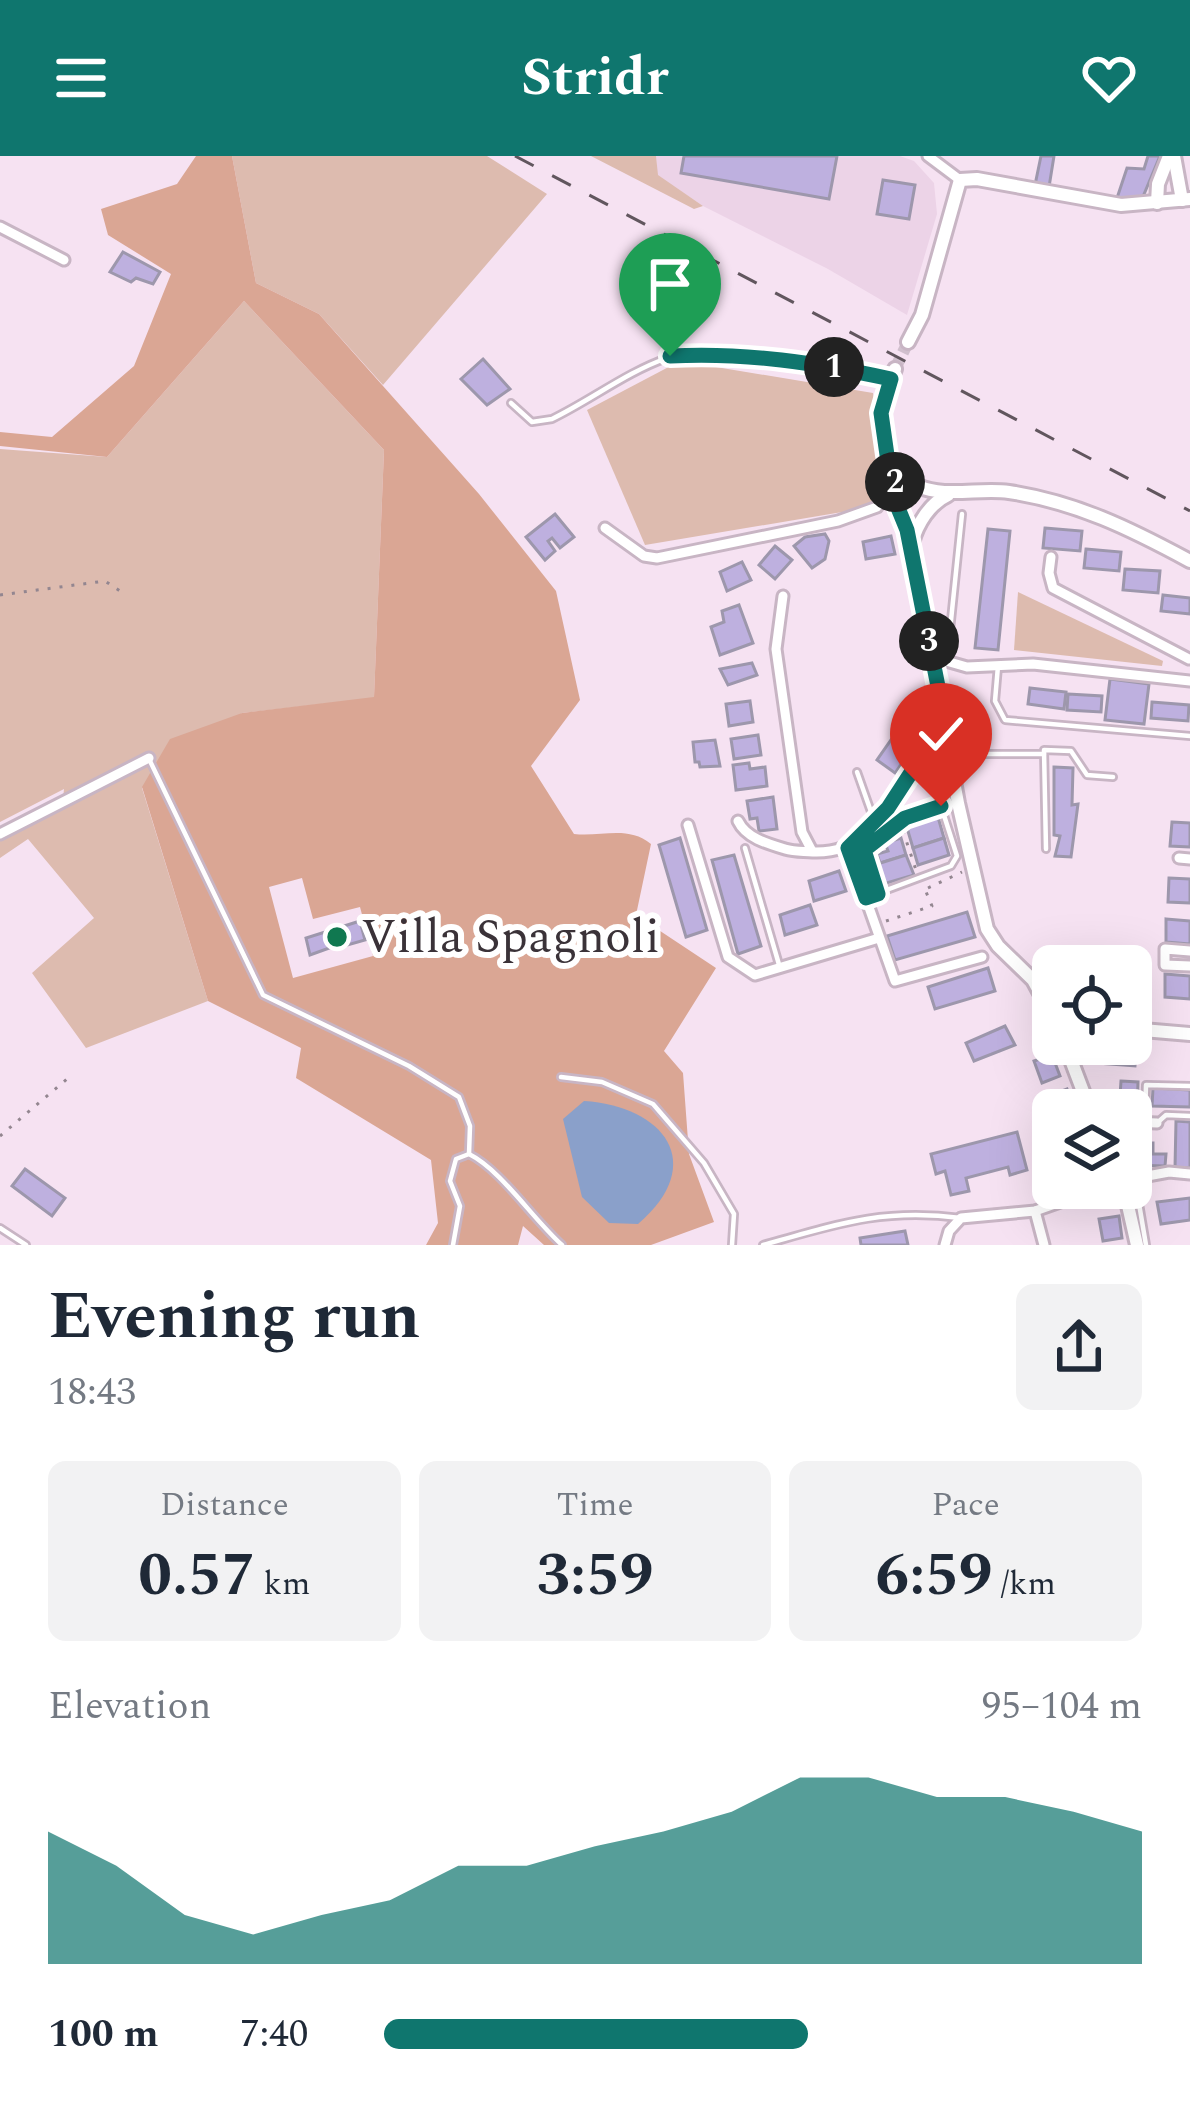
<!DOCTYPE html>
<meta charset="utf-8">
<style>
:root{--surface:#fff;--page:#f2f2f3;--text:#1f2937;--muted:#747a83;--accent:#0f766e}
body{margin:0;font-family:Spectral,serif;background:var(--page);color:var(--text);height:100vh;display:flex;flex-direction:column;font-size:45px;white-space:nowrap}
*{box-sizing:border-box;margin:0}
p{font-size:39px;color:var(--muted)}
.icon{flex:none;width:66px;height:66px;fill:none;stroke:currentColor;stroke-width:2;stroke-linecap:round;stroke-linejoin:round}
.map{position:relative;height:1089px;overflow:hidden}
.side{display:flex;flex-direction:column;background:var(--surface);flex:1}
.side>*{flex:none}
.controls{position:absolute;left:1032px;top:789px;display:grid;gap:24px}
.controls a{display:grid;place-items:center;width:120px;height:120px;border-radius:18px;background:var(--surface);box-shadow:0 12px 48px #0002;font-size:60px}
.pin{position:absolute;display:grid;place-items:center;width:102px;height:102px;color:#fff;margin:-123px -51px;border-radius:50% 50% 50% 0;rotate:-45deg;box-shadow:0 0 12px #0007}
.pin .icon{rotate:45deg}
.km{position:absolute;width:60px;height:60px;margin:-30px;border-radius:50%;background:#222;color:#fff;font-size:33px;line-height:60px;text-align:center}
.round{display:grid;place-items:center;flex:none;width:126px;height:126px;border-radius:18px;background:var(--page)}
.head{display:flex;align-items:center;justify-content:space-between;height:204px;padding:0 48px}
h1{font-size:66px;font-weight:700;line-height:90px}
.stats{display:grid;grid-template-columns:repeat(3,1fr);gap:18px;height:204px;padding:12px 48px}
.stats div{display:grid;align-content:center;border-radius:18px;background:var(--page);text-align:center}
.stats b{font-size:60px;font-weight:700}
.stats small{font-size:33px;font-weight:400}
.stats p{font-size:33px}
.chart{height:336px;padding:24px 48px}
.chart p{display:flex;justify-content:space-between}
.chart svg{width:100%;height:216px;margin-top:12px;fill:var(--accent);opacity:.7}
ul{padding:0 48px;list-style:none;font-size:39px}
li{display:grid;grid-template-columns:192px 144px 1fr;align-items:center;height:90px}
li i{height:30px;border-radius:15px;background:var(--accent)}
header{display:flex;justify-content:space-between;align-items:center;height:156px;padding:0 48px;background:var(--accent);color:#fff;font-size:54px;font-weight:700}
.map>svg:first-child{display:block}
.built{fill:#ecd3e7}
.green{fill:#ddbbaf}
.forest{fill:#daa694;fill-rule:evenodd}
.water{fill:#8aa0ca}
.building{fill:#beb0df;stroke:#9d97ac;stroke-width:3}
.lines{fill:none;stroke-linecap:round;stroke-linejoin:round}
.secondary-tunnel{stroke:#d0bfcd;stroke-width:12;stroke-dasharray:12 6;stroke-linecap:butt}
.lane-casing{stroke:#c8b5c4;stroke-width:10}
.street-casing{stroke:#c8b5c4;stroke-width:15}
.secondary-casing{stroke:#c8b5c4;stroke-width:18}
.path{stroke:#938690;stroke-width:3;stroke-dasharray:3 9;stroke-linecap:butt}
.lane{stroke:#fff;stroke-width:4.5}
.street{stroke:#fff;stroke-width:9}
.secondary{stroke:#fff;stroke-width:12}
.rail{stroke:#61565e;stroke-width:3;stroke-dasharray:21 21;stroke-linecap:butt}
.route-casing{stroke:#fff;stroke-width:24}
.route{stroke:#0f766e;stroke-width:15}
.poi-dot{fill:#107850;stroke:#fff;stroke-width:4.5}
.labels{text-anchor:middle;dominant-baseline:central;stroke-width:12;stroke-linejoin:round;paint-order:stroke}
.poi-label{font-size:48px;fill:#3a3238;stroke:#fff;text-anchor:start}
</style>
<header><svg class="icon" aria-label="menu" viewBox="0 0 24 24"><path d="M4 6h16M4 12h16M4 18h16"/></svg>Stridr<svg class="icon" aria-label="heart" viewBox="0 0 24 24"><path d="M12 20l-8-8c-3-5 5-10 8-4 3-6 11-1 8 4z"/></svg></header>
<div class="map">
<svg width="1190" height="1089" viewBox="0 0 1190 1089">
<rect width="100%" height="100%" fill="#f6e2f2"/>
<!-- built -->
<path class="built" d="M656,0H900L914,5L934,27L937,58L907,159L828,113L703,50L657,19Z"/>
<!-- green -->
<g class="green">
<path d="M232,0H487L547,38L383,229L319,158L256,127Z"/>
<path d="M591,0H656L658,19L703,50L694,53Z"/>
<path d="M244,145L384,294L374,542L242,557L142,632L208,845L86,892L32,817L94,762L28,683L0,702V685L63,643L64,633L0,666V293L107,301Z"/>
<path d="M680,205L873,237L885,327L872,351L645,389L587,254Z"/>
<path d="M1018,436L1163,505L1162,510L1014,494Z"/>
</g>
<!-- forest -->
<path class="forest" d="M196,0H232L256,127L319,158L479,338L556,435L580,544L531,610L574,678C602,681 628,669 651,688L636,759L716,812L664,895L683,917L689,998L714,1066L651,1089H544L523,1070L518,1089H426L438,1067L431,1004L296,922L301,892L208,845L142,631L170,583L242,557L374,541L384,294L244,145L107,301L0,290V276L52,281L134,210L171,118L108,79L101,53L177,28ZM302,722L313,763L360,751L373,800L293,822L269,731Z"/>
<!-- water -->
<path class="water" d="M584,945C663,950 709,1007 638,1068L609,1067L582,1041L563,963Z"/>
<!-- building -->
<g class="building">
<path d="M684,0H837L829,43L681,17Z"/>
<path d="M1041,0H1054L1049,31L1035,29Z"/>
<path d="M1148,0H1160L1142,43L1116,45L1127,12L1144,13Z"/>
<path d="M883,24L915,29L909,63L877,58Z"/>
<path d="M123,96L160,116L153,128L136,122L131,126L110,116Z"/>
<path d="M483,203L510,233L487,249L461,223Z"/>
<path d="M555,358L574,381L560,392L552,382L548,385L555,395L545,404L526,381Z"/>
<path d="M1045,372L1082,375L1080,395L1043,392Z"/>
<path d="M988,373L1010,375L998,494L975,492Z"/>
<path d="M825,378L829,385L825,403L812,412L794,390L805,381Z"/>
<path d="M891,380L895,398L866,403L863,386Z"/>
<path d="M775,390L792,404L775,423L759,409Z"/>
<path d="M1086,393L1121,396L1119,415L1084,412Z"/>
<path d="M742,406L751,424L727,435L720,416Z"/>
<path d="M1125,413L1160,415L1158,437L1123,434Z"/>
<path d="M1163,439L1190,442V458L1161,455Z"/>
<path d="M739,449L753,487L720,499L711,471L724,466L722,455Z"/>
<path d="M752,507L757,519L728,529L720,513Z"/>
<path d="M1110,523L1149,528L1144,568L1105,564Z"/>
<path d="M1030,532L1066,536L1064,553L1028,548Z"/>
<path d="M1068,538L1102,540L1101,556L1067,554Z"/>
<path d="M750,545L753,566L729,570L726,548Z"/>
<path d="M1152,546L1189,549L1188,565L1151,562Z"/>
<path d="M902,568L920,581L895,617L877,604Z"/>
<path d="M758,579L761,599L734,603L731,583Z"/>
<path d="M715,584L720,610L700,611L699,606H695L693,586Z"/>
<path d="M749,607L750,613L765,611L767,630L736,634L733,609Z"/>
<path d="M1054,611L1073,612L1072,649L1078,648L1071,701L1055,700L1060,680L1054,679Z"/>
<path d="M773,641L777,673L759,675L757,662L750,663L747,645Z"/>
<path d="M938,661L944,682L913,692L907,672Z"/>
<path d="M1172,666L1190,667V691L1170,690Z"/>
<path d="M680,682L707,774L686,781L659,689Z"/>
<path d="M901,682L906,699L880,707L877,698L888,695L885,687Z"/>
<path d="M944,682L949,699L918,709L913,692Z"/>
<path d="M734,699L761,790L738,798L712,704Z"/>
<path d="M906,699L914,719L880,729L874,709Z"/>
<path d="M839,715L846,735L814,745L809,725Z"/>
<path d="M1169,722L1190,723V747L1168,746Z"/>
<path d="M810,749L817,769L785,779L780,759Z"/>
<path d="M967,756L975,781L895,804L887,780Z"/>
<path d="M1166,763L1190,765V788L1166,786Z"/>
<path d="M360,765L365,784L344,790L343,787L310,799L306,782Z"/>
<path d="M988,812L995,835L935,853L928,831Z"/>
<path d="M1165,818L1190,820V843L1165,841Z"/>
<path d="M1005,870L1015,889L974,905L966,887Z"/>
<path d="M1099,888L1137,890L1135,910L1098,907Z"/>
<path d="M1052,899L1060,920L1042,927L1034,905Z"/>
<path d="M1121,925L1138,926L1137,961H1131V954H1119Z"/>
<path d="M1153,932L1190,934V951L1152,950Z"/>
<path d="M1067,933L1075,954H1054L1049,940Z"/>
<path d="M1176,965L1190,966V1012H1175Z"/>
<path d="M1017,976L1027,1014L1010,1019L1008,1011L966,1022L969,1035L951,1039L945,1015L936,1018L931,998Z"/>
<path d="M1131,987H1153V998H1166L1165,1010L1131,1009Z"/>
<path d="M25,1013L65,1042L52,1060L12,1030Z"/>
<path d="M1190,1042V1064L1161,1068L1157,1046Z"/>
<path d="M1119,1060L1122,1082L1103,1085L1099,1063Z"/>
<path d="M905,1075L908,1089H861L860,1082Z"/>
</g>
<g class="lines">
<!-- secondary-tunnel -->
<path class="secondary-tunnel" d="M895,213L908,186"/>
<!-- lane casing -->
<g class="lane-casing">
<g id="lane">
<path d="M511,247L532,266L552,263C591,244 627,216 667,202C715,184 836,211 888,222"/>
<path d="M947,503L962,358"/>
<path d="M998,510L995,545L1005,564L1190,580"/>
<path d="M954,598H1044"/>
<path d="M150,605L263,839L409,910L459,941L470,970L469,998"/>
<path d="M857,616L875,667"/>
<path d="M745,692L780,812"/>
<path d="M1046,693L1044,594L1071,595L1087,619L1113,621"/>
<path d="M865,742L951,710L957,700L941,650L905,662L864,694L878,738"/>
<path d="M561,921L602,926L653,948L704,1007L734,1058L732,1089"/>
<path d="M1145,963L1146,929L1190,930"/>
<path d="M1157,967L1166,959L1190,960"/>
<path d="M1135,1024L1146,1089"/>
<path d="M0,1072L26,1089"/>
<path d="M453,1089L460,1050L450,1025L456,1003L469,998C501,1014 532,1062 562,1089"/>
<path d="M763,1089C837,1068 883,1052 961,1062"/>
</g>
</g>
<!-- street casing -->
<g class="street-casing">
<g id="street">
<path d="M928,0L960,24"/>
<path d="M0,71L64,104"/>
<path d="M605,372L644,400L657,402L838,365L877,351L894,323"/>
<path d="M1051,401L1049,417L1053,432L1189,503"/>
<path d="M783,440L776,493L802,676L812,695"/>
<path d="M932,501L967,511L1033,508L1190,525"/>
<path d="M738,665C746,682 768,688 785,693C795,696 803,695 813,696C891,699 893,607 947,576"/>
<path d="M688,669L728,801L755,819L879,782"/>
<path d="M0,678L149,602"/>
<path d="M848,692L895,825L982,801"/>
<path d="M1179,702L1190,703"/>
<path d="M1190,795L1165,793V809L1190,810"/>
<path d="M1131,966L1157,967"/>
<path d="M1131,1023L1169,1016L1190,1018"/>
<path d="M1035,1055L1044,1089"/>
<path d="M945,1089L949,1075L961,1062L1035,1055L1100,1032"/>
</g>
</g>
<!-- secondary casing -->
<g class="secondary-casing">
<g id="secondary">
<path d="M1174,0L1182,44"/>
<path d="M1157,47L1158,28L1169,0"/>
<path d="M908,186L922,159L960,24L977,23L1121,49L1190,43"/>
<path d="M895,213C880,246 880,274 890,309C892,317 899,328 899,337C901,356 901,355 907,374L958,647L987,773L998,790L1033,824L1053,861"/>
<path d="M900,338L918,330C945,342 979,332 1009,336C1076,346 1131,373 1190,405"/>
<path d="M912,387C917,368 930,347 948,339"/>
<path d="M1131,873L1190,878"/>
<path d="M1065,888L1090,954"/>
<path d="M1124,1032L1137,1089"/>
</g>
</g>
<!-- path -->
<g class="path">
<path d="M0,439L105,425L126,439"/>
<path d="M903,675L917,717"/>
<path d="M928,732L962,716"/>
<path d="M886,765L932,750L924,731"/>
<path d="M0,980L67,923"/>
</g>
<!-- lane -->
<use href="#lane" class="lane"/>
<!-- street -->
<use href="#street" class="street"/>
<!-- secondary -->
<use href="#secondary" class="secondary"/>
<!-- rail -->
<path class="rail" d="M515,0L1190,355"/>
</g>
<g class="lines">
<!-- route casing -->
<g class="route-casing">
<path id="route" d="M670,200C746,196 817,207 891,223L881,257L887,299L900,338L898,352L907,374L947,576L931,586L888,652L848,692L866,742L878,738L864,694L905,662L941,650"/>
</g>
<!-- route -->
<use href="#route" class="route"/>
</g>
<!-- markers -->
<circle class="poi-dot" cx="337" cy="781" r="12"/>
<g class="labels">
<!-- poi labels -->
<g class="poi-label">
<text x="361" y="781">Villa Spagnoli</text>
</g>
</g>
</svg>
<div class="controls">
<a><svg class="icon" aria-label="locate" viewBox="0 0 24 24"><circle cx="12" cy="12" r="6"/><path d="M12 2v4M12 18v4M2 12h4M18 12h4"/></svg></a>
<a><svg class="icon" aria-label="layers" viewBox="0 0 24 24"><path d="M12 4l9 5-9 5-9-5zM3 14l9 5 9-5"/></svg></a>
</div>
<div class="pin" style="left:670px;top:200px;background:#1e9e55"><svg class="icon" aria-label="arrive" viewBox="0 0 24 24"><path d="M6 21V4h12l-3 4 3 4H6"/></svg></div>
<div class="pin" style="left:941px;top:650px;background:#d93025"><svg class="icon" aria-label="check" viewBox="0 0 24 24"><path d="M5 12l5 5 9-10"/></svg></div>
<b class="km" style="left:834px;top:211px">1</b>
<b class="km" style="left:895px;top:326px">2</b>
<b class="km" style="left:929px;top:485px">3</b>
</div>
<section class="side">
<div class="head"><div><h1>Evening run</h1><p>18:43</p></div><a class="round"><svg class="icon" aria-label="share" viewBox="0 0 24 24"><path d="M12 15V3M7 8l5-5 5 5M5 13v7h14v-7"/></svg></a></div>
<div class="stats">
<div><p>Distance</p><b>0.57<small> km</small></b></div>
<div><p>Time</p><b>3:59</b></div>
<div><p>Pace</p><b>6:59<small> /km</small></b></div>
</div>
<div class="chart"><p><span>Elevation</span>95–104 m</p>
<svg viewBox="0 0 160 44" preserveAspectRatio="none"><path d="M0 44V17L10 24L20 34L30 38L40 34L50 31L60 24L70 24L80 20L90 17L100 13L110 6L120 6L130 10L140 10L150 13L160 17V44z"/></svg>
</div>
<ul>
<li><b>100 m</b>7:40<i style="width:56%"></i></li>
</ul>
</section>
